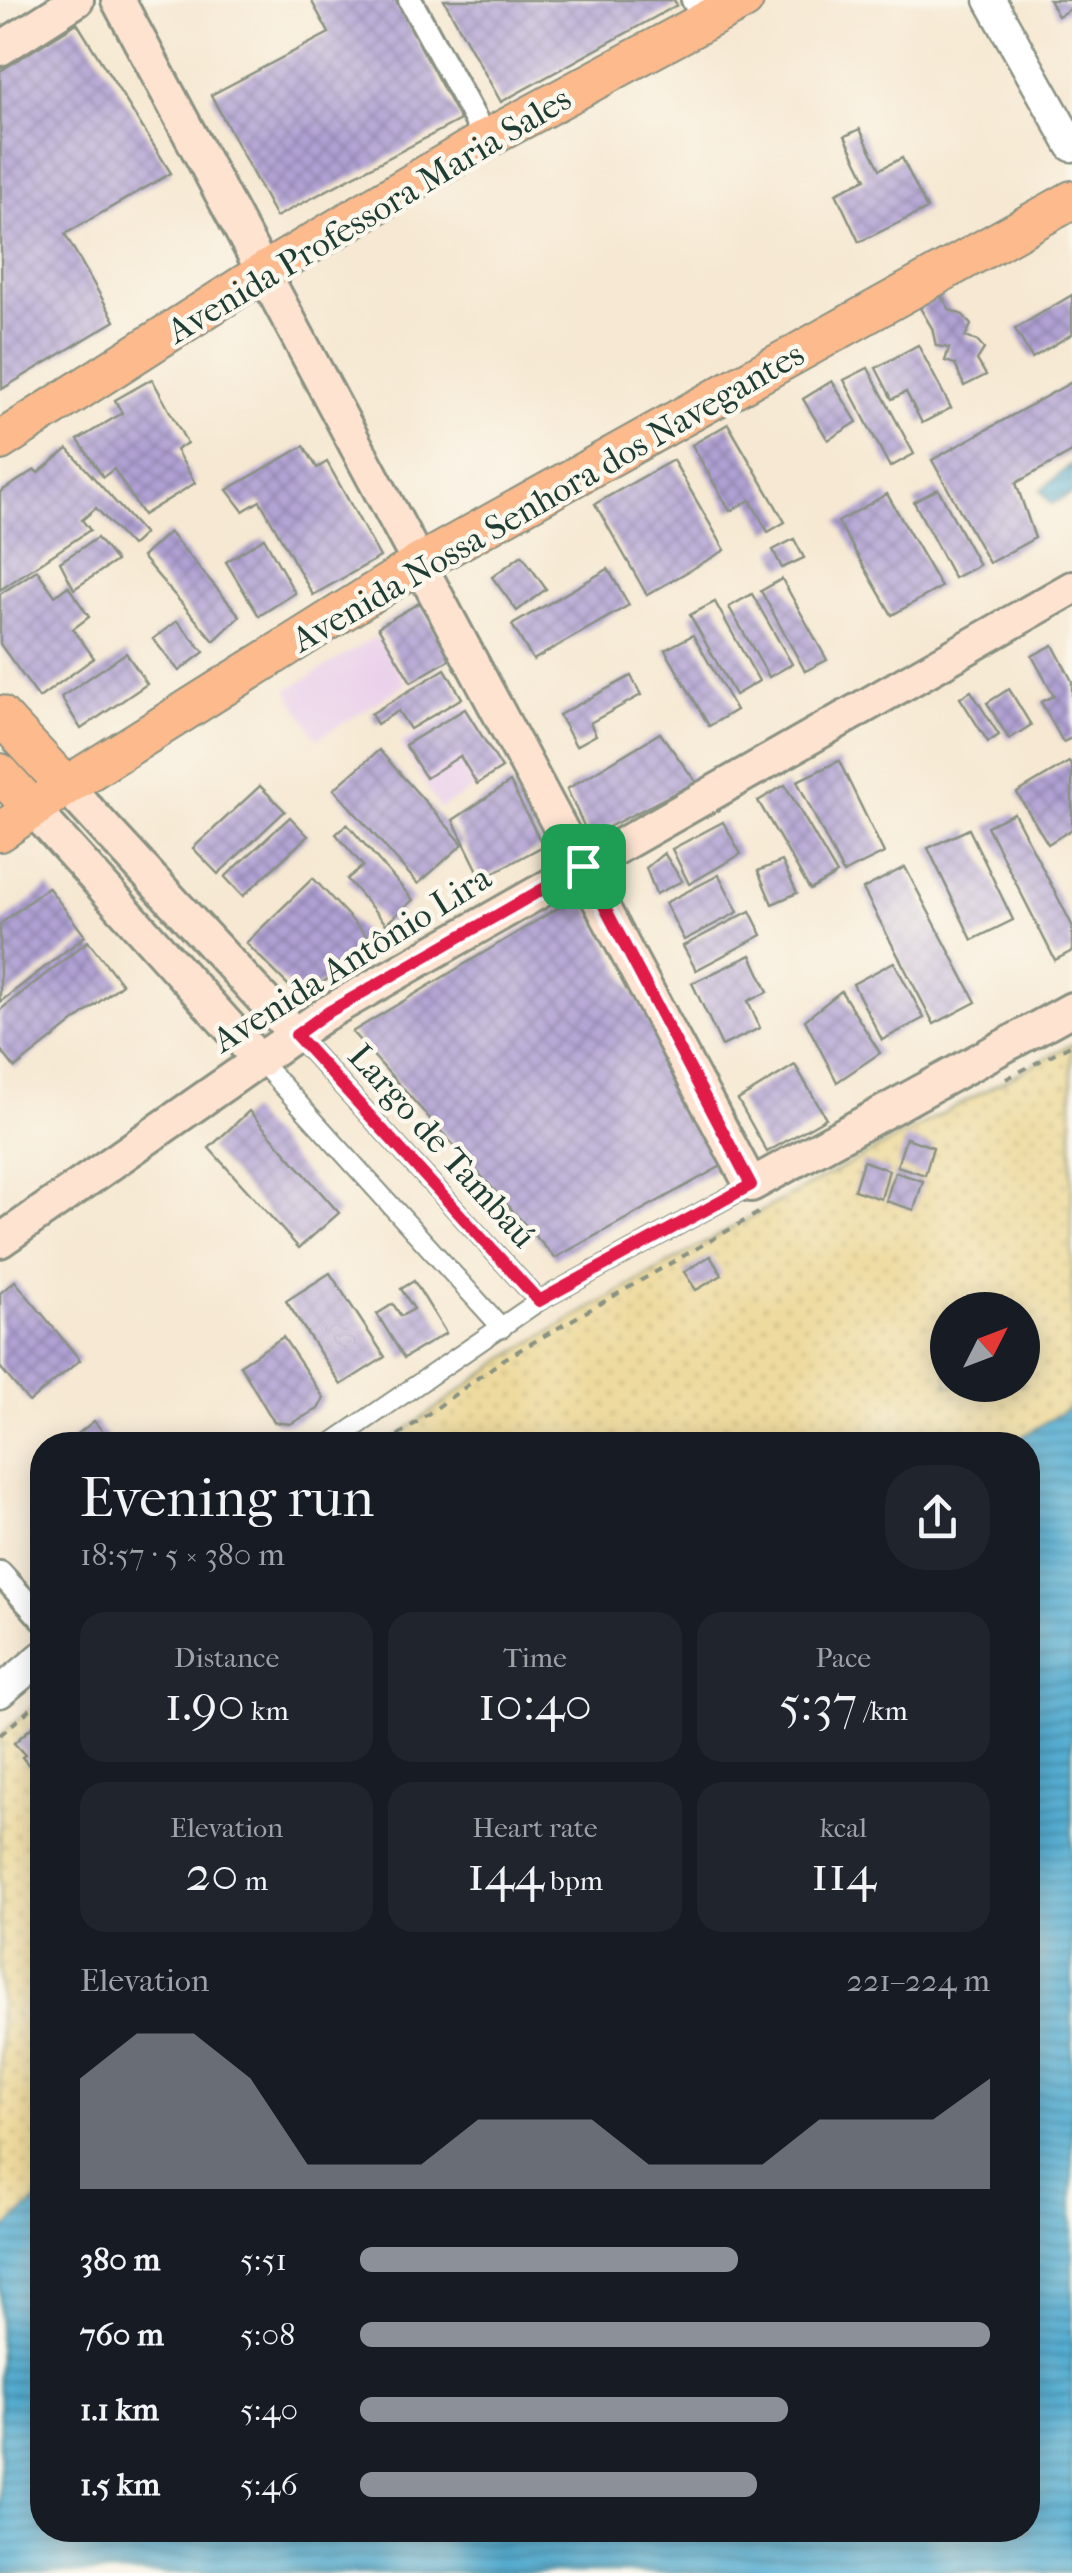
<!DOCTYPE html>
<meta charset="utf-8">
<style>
:root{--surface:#171b24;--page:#20242c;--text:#f1f3f6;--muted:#9ea1a6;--accent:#8c9099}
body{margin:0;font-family:"IM FELL French Canon",serif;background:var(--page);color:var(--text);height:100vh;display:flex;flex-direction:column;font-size:38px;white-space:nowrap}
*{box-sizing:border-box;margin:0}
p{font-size:32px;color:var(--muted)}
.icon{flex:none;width:55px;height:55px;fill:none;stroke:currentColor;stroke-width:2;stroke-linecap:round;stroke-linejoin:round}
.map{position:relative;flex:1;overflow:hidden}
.side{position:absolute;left:30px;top:1432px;width:1010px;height:1110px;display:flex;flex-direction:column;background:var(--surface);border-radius:40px;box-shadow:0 5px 25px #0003}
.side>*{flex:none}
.needle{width:65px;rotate:48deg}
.fabs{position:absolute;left:930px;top:1292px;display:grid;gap:20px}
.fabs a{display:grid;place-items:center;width:110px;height:110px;border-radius:50%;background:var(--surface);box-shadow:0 5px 25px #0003;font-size:50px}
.pin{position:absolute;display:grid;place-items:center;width:85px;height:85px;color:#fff;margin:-42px;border-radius:20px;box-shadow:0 5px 15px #0006}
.round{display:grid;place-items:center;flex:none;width:105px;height:105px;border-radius:40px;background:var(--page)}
.summary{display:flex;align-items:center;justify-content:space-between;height:170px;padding:0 50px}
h1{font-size:55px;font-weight:600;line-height:75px}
.metrics{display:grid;grid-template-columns:repeat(3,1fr);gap:15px;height:170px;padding:10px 50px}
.metrics div{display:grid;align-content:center;border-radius:25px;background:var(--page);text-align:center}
.metrics b{font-size:50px;font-weight:600}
.metrics small{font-size:28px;font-weight:400}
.metrics p{font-size:28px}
.chart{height:280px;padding:20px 50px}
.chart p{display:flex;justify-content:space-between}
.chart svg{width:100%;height:180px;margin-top:10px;fill:var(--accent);opacity:.7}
ul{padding:0 50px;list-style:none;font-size:32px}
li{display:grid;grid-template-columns:160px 120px 1fr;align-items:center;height:75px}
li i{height:25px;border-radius:12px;background:var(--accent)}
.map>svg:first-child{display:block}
.built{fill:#ebd1eb}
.sand{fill:url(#sand-dots);stroke:#868c69;stroke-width:2.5;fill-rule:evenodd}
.water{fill:url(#water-rules);stroke:#3a7583;stroke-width:2.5}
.building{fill:url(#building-cross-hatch)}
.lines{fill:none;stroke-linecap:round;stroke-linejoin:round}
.pedestrian-casing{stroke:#8a9283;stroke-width:22}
.minor-casing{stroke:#8a9283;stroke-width:28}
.tertiary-casing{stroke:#8a9283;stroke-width:35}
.secondary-casing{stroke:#8a9283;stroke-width:38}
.primary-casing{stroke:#8a9283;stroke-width:42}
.path{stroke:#8a9283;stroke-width:4;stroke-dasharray:8 8;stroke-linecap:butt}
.pedestrian{stroke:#fff;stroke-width:18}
.minor{stroke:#fff;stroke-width:22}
.tertiary{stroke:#fff;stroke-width:30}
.secondary{stroke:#fee3d1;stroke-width:32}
.primary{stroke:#fcba8d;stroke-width:38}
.route-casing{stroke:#fff;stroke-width:20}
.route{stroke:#e11d48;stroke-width:12}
.labels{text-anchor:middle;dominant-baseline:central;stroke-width:9;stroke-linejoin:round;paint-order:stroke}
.street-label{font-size:35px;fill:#1f3d34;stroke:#fbf7ec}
</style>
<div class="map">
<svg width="1072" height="2573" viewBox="0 0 1072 2573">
<defs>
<pattern id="sand-dots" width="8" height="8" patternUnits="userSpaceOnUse" patternTransform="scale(2.5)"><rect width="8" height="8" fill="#eeda9e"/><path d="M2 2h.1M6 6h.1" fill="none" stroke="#ccbc89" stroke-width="1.8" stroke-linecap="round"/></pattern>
<pattern id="water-rules" width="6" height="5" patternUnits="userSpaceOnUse" patternTransform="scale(2.5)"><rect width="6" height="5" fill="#54add2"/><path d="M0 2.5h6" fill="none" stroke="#458eab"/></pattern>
<pattern id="building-cross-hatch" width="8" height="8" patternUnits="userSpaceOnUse" patternTransform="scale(2.5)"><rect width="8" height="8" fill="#b1a1d4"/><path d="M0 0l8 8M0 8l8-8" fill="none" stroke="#8f84ad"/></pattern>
</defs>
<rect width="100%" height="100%" fill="#fbf7ec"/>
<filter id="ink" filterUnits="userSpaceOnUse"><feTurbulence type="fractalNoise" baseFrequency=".01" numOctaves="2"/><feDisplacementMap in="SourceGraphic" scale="20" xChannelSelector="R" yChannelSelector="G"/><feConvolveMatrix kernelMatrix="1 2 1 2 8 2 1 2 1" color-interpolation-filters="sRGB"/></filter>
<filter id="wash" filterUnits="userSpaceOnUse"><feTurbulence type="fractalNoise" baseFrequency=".0048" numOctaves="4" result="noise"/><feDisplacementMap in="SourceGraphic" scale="40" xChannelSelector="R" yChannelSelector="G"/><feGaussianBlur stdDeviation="2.25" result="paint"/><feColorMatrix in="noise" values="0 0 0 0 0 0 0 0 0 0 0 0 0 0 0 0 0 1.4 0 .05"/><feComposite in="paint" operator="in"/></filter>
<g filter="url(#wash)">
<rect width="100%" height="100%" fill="#f6e8d2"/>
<!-- built -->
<g class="built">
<path d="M377,636L406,684L317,739L287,690Z"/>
<path d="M467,704L506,768L440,809L400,744Z"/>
</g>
<!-- sand -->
<g class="sand">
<path d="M1072,1044V1406L1009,1445H385L504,1359L539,1338L745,1220ZM948,1310H1022V1385H948Z"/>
<path d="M42,1699V2196L0,2234V1735Z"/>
</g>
<!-- water -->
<g class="water">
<path d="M1072,464V494L1051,504L1041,490Z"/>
<path d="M1072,1406V2573H0V2234L42,2196V2530H1028V1445H1009Z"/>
</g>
<g id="blocks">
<!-- building -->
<g class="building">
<path d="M311,0H396L460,120L276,217L211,95L329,33Z"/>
<path d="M444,0H674L677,5L501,102Z"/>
<path d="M1049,0H1072V8L1058,16Z"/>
<path d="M77,23L171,173L65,234L115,321L2,389L0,71Z"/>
<path d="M860,129L880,169L902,158L927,209L859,242L836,193L866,179L845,136Z"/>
<path d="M939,293L950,310L963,315L971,325L965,337L977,341L984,349L977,360L986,375L964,386L955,364L945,361L949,348L936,346L932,328L920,308Z"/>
<path d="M1072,295V334L1032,358L1015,329Z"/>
<path d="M918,345L951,408L922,423L906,392L892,399L876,368Z"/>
<path d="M868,368L914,454L890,467L844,380Z"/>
<path d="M152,379L187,443L176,450L195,483L143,515L114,469L103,477L78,440L122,413L115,400Z"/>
<path d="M832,381L857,422L828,440L803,399Z"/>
<path d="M1072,382V452L1016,483L1035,538L989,563L932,460Z"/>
<path d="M728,424L785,522L768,532L750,500L730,511L692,445Z"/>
<path d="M304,446L317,468L327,462L380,557L313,595L260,501L243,511L227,490Z"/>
<path d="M68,449L144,534L131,546L96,508L82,520L90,530L0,590V492L35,470L38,473Z"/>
<path d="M673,460L725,550L647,595L595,504Z"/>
<path d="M938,489L979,565L954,578L914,502Z"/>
<path d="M887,494L941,587L892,615L838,522Z"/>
<path d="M169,532L240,616L214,641L142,557Z"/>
<path d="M97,538L116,561L74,589L60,562Z"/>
<path d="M264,538L295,593L259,616L226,562Z"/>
<path d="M794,539L804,558L782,568L773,550Z"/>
<path d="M522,555L546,589L517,611L492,577Z"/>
<path d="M608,569L629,605L533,660L512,625Z"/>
<path d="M37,570L55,596L68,586L89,617L73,629L94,658L39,698L0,644V594Z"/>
<path d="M782,579L827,660L805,671L761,591Z"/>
<path d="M752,594L792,664L769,677L729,607Z"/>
<path d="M715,602L759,681L735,695L690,615Z"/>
<path d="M419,603L452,658L411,682L378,627Z"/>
<path d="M177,621L204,652L179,671L153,639Z"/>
<path d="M693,635L736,710L709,726L665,650Z"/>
<path d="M1053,645L1072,681V738L1063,742L1041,702L1054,696L1032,656Z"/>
<path d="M126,653L147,684L81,729L61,697Z"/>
<path d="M445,669L462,698L410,729L398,711L377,724L371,714Z"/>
<path d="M631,676L641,695L590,723L596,735L576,746L559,715Z"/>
<path d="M1009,689L1031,725L1009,739L987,703Z"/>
<path d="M971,691L999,735L988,742L960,698Z"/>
<path d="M465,709L502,768L477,784L460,756L426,778L405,745Z"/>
<path d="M660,733L696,782L589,837L567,789Z"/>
<path d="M379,750L463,844L418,884L334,789Z"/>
<path d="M839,761L884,853L843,873L797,781Z"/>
<path d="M1069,762L1072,767V829L1048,844L1017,793Z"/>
<path d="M510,782L543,846L482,879L453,820Z"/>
<path d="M785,785L837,874L810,890L758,801Z"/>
<path d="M260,786L285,811L218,874L193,848Z"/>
<path d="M1014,813L1072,925V951L1055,960L987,826Z"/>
<path d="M290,817L308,836L243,896L225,877Z"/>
<path d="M723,822L741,854L689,884L672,849Z"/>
<path d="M347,824L413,900L386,924L347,879L363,866L336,834Z"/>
<path d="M969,829L1013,920L972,940L928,848Z"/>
<path d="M664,853L682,881L656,894L646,868Z"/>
<path d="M782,861L797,893L772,904L758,871Z"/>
<path d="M905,867L976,1002L934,1024L863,889Z"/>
<path d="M719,875L738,912L684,940L665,903Z"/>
<path d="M313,878L375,945L301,998L246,943Z"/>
<path d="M48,887L85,936L0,1002V924Z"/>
<path d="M581,894L725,1164L555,1258L352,1032Z"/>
<path d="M750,911L762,935L696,970L683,946Z"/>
<path d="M88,941L122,984L15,1068L0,1049V1010Z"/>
<path d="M751,955L768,992L748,1001L760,1028L722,1046L692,983Z"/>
<path d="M894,962L924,1018L882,1040L853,984Z"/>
<path d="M841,991L880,1053L837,1082L805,1020Z"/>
<path d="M795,1065L826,1118L767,1152L738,1100Z"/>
<path d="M249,1111L339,1213L299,1248L209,1148Z"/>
<path d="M906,1138L933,1147L925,1175L897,1166Z"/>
<path d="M863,1161L889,1170L881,1199L854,1190Z"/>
<path d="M895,1172L923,1181L914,1210L886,1201Z"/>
<path d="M710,1256L722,1275L696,1290L684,1272Z"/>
<path d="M330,1273L385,1357L341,1385L286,1301Z"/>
<path d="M15,1281L80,1360L29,1402L0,1367V1293Z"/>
<path d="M414,1281L446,1333L404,1358L377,1314L393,1304L401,1316L414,1309L401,1289Z"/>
<path d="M283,1337L324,1398L318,1409L290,1424L274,1422L240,1365Z"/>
<path d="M94,1421L114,1445H64Z"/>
<path d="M42,1718V1781L22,1757L25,1755L14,1743Z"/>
</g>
</g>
</g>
<g filter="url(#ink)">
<use href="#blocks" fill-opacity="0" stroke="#8a9283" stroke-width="2.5"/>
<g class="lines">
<!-- pedestrian casing -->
<g class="pedestrian-casing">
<g id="pedestrian">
<path d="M296,1035L539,1301"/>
<path d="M260,1061L502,1328"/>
<path d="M329,1445L539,1301L751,1185"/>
</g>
</g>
<!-- minor casing -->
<g class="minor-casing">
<g id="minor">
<path d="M410,0L486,139"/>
<path d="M693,0L705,22"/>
<path d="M0,1573L42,1619"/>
</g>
</g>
<!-- tertiary casing -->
<g class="tertiary-casing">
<g id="tertiary">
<path d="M990,0L1072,146"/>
<path d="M0,1692L42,1657"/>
</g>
</g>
<!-- secondary casing -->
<g class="secondary-casing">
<g id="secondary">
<path d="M118,0L751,1185L1072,1009"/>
<path d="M0,49L77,0"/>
<path d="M66,786L296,1035"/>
<path d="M33,809L260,1061"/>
<path d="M0,1241L325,1014L1072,588"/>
</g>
</g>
<!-- primary casing -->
<g class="primary-casing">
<g id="primary">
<path d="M0,441L262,273L486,139L744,0"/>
<path d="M0,715L66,786"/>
<path d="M0,773L33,809"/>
<path d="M0,832L66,786L420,563L1072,200"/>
</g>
</g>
<!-- path -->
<g class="path">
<path d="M1006,1079L1072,1044"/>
<path d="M385,1445L504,1359L760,1212"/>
<path d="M0,1735L42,1699"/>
</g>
<!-- pedestrian -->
<use href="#pedestrian" class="pedestrian"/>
<!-- minor -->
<use href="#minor" class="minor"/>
<!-- tertiary -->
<use href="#tertiary" class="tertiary"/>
<!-- secondary -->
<use href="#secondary" class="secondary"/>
<!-- primary -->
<use href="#primary" class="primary"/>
</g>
</g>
<g class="lines" filter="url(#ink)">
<!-- route casing -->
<g class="route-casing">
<path id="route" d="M583,866L751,1185L539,1301L296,1035L325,1014Z"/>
</g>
<!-- route -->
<use href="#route" class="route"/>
</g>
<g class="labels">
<!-- street labels -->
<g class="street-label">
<text transform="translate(369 215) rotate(-31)">Avenida Professora Maria Sales</text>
<text transform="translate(548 497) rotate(-30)">Avenida Nossa Senhora dos Navegantes</text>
<text transform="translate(352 959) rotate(-32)">Avenida Antônio Lira</text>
<text transform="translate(442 1146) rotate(48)">Largo de Tambaú</text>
</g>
</g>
</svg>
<div class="fabs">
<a><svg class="needle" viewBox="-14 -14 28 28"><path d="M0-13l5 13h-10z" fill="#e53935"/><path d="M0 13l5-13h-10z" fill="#9ea1a6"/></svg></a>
</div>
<div class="pin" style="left:583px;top:866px;background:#1e9e55"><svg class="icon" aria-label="arrive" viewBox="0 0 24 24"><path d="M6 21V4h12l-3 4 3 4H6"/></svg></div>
<section class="side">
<div class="summary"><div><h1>Evening run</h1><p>18:57 · 5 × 380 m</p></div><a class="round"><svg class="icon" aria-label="share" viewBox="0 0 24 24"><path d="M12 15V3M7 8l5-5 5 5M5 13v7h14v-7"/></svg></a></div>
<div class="metrics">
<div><p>Distance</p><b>1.90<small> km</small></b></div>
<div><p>Time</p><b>10:40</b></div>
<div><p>Pace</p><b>5:37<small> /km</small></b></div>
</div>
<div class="metrics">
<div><p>Elevation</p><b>20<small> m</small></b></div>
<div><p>Heart rate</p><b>144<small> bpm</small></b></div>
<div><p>kcal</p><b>114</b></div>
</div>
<div class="chart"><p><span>Elevation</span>221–224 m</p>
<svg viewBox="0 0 160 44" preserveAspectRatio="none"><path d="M0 44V17L10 6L20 6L30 17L40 38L50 38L60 38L70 27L80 27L90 27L100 38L110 38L120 38L130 27L140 27L150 27L160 17V44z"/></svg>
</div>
<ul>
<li><b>380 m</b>5:51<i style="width:60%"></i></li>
<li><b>760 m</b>5:08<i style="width:100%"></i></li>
<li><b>1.1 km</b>5:40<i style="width:68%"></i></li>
<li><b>1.5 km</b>5:46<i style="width:63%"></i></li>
</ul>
</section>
</div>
